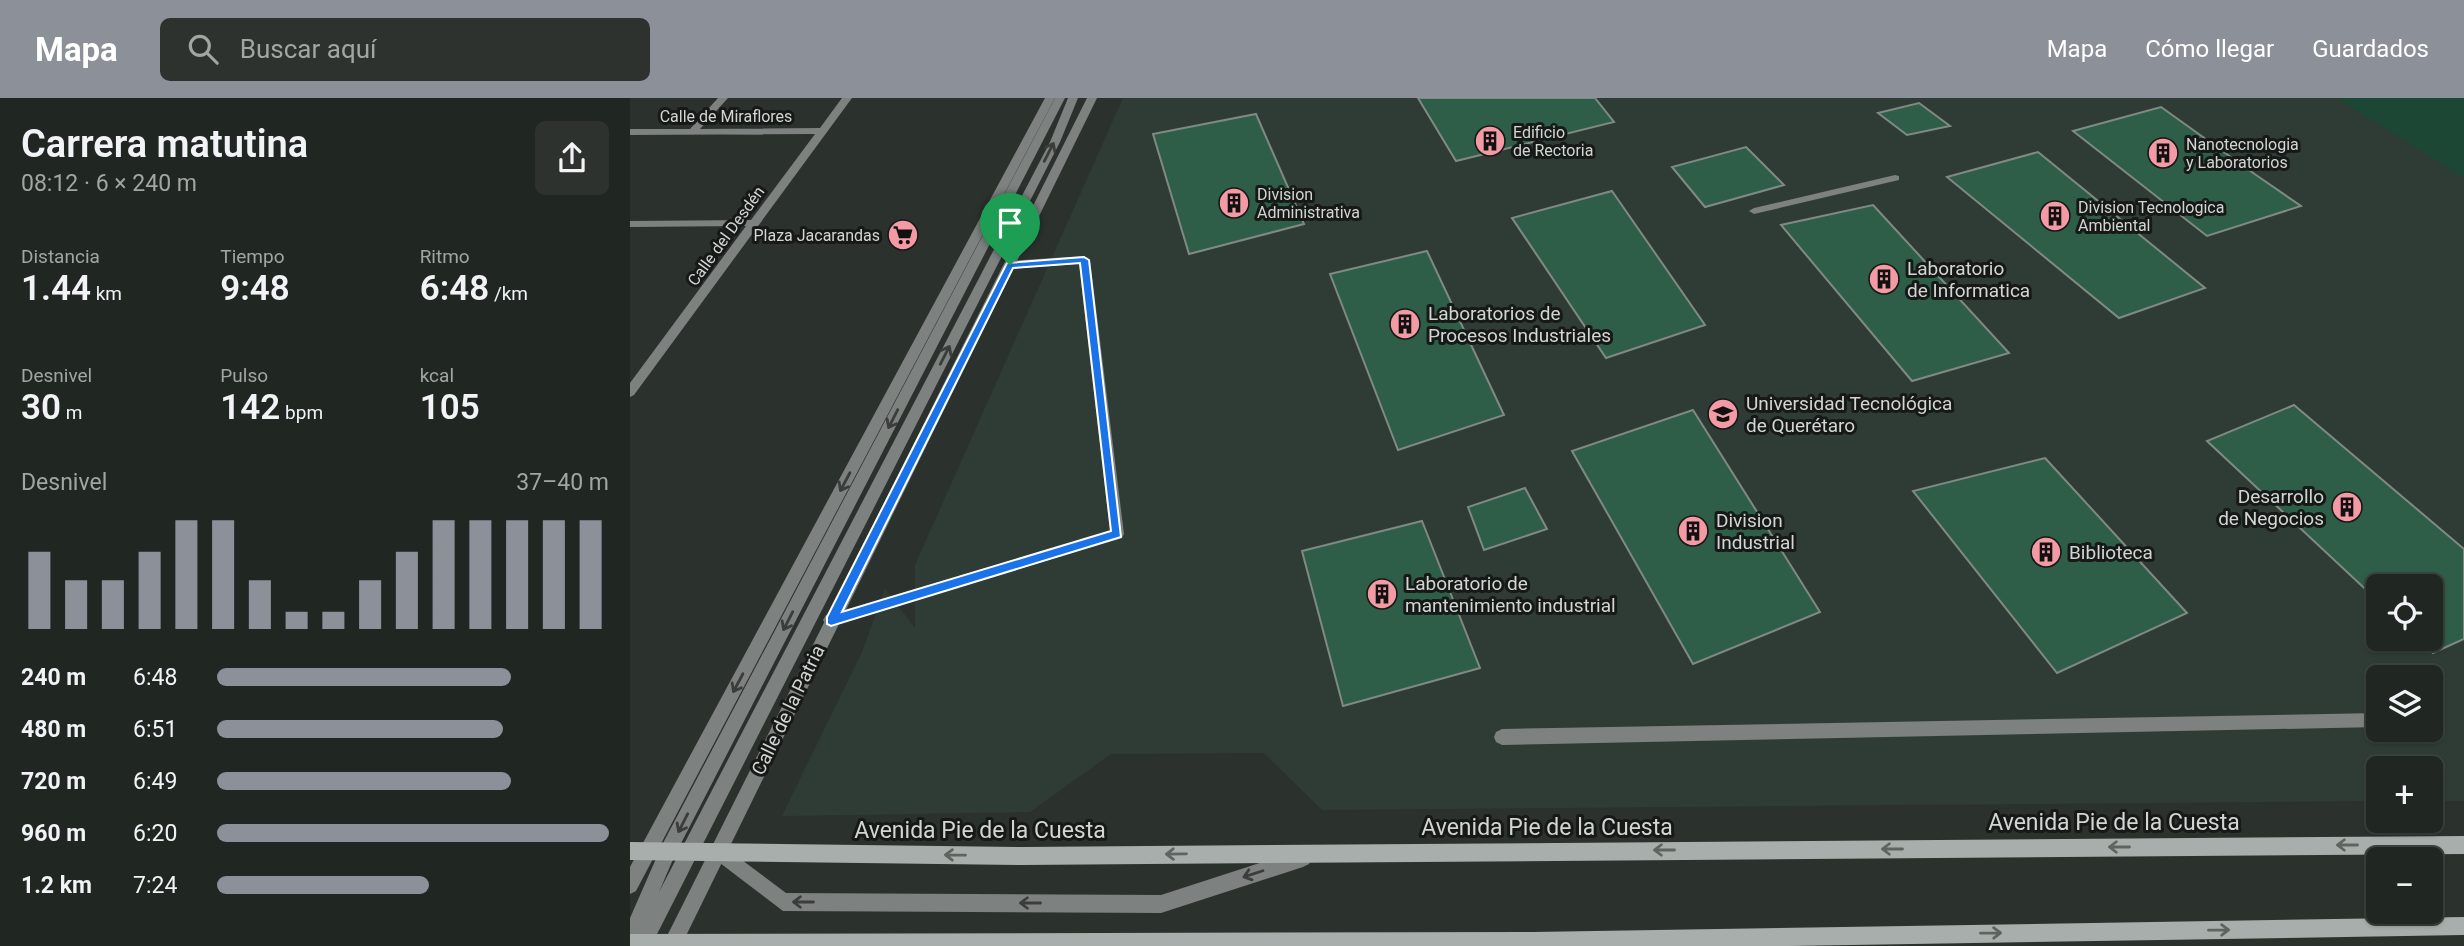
<!DOCTYPE html>
<html lang="es">
<meta charset="utf-8">
<style>
:root{--surface:#202622;--page:#2d322f;--text:#f1f3f6;--muted:#a2a5a5;--line:#3d4340;--accent:#8c9099}
body{margin:0;font-family:Roboto,sans-serif;background:var(--page);color:var(--text);height:100vh;display:flex;flex-direction:column;font-size:26px;white-space:nowrap}
*{box-sizing:border-box;margin:0}
p{font-size:23px;color:var(--muted)}
.icon{flex:none;width:38px;height:38px;fill:none;stroke:currentColor;stroke-width:2;stroke-linecap:round;stroke-linejoin:round}
.map{position:relative;flex:1;overflow:hidden}
.sheet{display:flex;flex-direction:column;background:var(--surface);width:630px}
.sheet>*{flex:none}
.fabs{position:absolute;left:1736px;top:476px;display:grid;gap:14px}
.fabs a{display:grid;place-items:center;width:77px;height:77px;border-radius:10px;background:var(--surface);box-shadow:0 2px 5px #0004,0 0 0 2px var(--line);font-size:35px}
.pin{position:absolute;display:grid;place-items:center;width:60px;height:60px;color:#fff;margin:-72px -30px;border-radius:50% 50% 50% 0;rotate:-45deg;box-shadow:0 0 7px #0007}
.pin .icon{rotate:45deg}
.round{display:grid;place-items:center;flex:none;width:74px;height:74px;border-radius:10px;background:var(--page)}
.headline{display:flex;align-items:center;justify-content:space-between;height:119px;padding:0 21px}
h1{font-size:38px;font-weight:600;line-height:52px}
.stats{display:grid;grid-template-columns:repeat(3,1fr);gap:10px;height:119px;padding:7px 21px}
.stats div{display:grid;align-content:center}
.stats b{font-size:35px;font-weight:600}
.stats small{font-size:19px;font-weight:400}
.stats p{font-size:19px}
.chart{height:196px;padding:14px 21px}
.chart p{display:flex;justify-content:space-between}
.chart svg{width:100%;height:126px;margin-top:7px;stroke:var(--accent);stroke-width:6}
ul{padding:0 21px;list-style:none;font-size:23px}
li{display:grid;grid-template-columns:112px 84px 1fr;align-items:center;height:52px}
li i{height:18px;border-radius:9px;background:var(--accent)}
header{display:flex;align-items:center;gap:42px;box-sizing:border-box;height:98px;padding:0 35px;background:var(--accent);color:#fff}
header strong{font-size:33px}
nav{display:flex;gap:38px;margin-inline-start:auto;font-size:24px}
.search{width:490px;height:63px;background:var(--page);display:flex;align-items:center;gap:18px;box-sizing:border-box;padding:0 24px;border-radius:10px;color:var(--muted);font-size:26px}
main{display:flex;flex:1;min-height:0}
.map>svg:first-child{display:block}
.built{fill:#2f3c35;fill-rule:evenodd}
.green{fill:#1b4734}
.building{fill:#2e5e48;stroke:#808984;stroke-width:2}
.lines{fill:none;stroke-linecap:round;stroke-linejoin:round}
.service{fill:#7d817f;fill-rule:evenodd}
.minor{fill:#7d817f;fill-rule:evenodd}
.tertiary{fill:#7d817f;fill-rule:evenodd}
.secondary{fill:#a8aeab;fill-rule:evenodd}
.oneway{stroke:#3a3d3b}
.oneway2{stroke:#5f6461}
.route{fill:#1a73e8;stroke:#fff;stroke-width:2;fill-rule:evenodd}
.labels{text-anchor:middle;dominant-baseline:central;stroke-width:6;stroke-linejoin:round;paint-order:stroke}
.far-street-label{font-size:16px;fill:#d1d6d3;stroke:#161917}
.far-poi-label{font-size:16px;fill:#d1d6d3;stroke:#161917;text-anchor:start}
.poi-label{font-size:19px;fill:#d1d6d3;stroke:#161917;text-anchor:start}
.street-label{font-size:19px;fill:#d1d6d3;stroke:#161917}
.near-street-label{font-size:23px;fill:#d1d6d3;stroke:#161917}
</style>
<header>
<strong>Mapa</strong>
<div class="search"><svg class="icon" aria-label="search" viewBox="0 0 24 24"><circle cx="10" cy="10" r="6"/><path d="M15 15l6 6"/></svg>Buscar aquí</div>
<nav><a>Mapa</a><a>Cómo llegar</a><a>Guardados</a></nav>
</header>
<main>
<section class="sheet">
<div class="headline"><div><h1>Carrera matutina</h1><p>08:12 · 6 × 240 m</p></div><a class="round"><svg class="icon" aria-label="share" viewBox="0 0 24 24"><path d="M12 15V3M7 8l5-5 5 5M5 13v7h14v-7"/></svg></a></div>
<div class="stats">
<div><p>Distancia</p><b>1.44<small> km</small></b></div>
<div><p>Tiempo</p><b>9:48</b></div>
<div><p>Ritmo</p><b>6:48<small> /km</small></b></div>
</div>
<div class="stats">
<div><p>Desnivel</p><b>30<small> m</small></b></div>
<div><p>Pulso</p><b>142<small> bpm</small></b></div>
<div><p>kcal</p><b>105</b></div>
</div>
<div class="chart"><p><span>Desnivel</span>37–40 m</p>
<svg viewBox="0 0 160 44" preserveAspectRatio="none"><path d="M5 44V17M15 44V27M25 44V27M35 44V17M45 44V6M55 44V6M65 44V27M75 44V38M85 44V38M95 44V27M105 44V17M115 44V6M125 44V6M135 44V6M145 44V6M155 44V6"/></svg>
</div>
<ul>
<li><b>240 m</b>6:48<i style="width:75%"></i></li>
<li><b>480 m</b>6:51<i style="width:73%"></i></li>
<li><b>720 m</b>6:49<i style="width:75%"></i></li>
<li><b>960 m</b>6:20<i style="width:100%"></i></li>
<li><b>1.2 km</b>7:24<i style="width:54%"></i></li>
</ul>
</section>
<div class="map">
<svg width="1834" height="848" viewBox="0 0 1834 848">
<rect width="100%" height="100%" fill="#2b322e"/>
<!-- built -->
<path class="built" d="M493,0H1834V703H1801V670H1748V703L692,712L634,655L481,656L400,714L152,718L232,554L255,491L285,530V467ZM1748,488H1801V541H1748ZM1748,579H1801V632H1748Z"/>
<!-- green -->
<path class="green" d="M1707,0H1834V80Z"/>
<!-- building -->
<g class="building">
<path d="M788,0H965L984,24L826,63Z"/>
<path d="M1289,5L1320,28L1277,37L1248,15Z"/>
<path d="M1531,9L1626,77L1671,108L1577,138L1443,33Z"/>
<path d="M626,16L674,126L559,156L523,36Z"/>
<path d="M1116,49L1154,87L1075,109L1042,69Z"/>
<path d="M1408,54L1575,190L1489,220L1317,79Z"/>
<path d="M982,93L1075,227L976,260L882,120Z"/>
<path d="M1243,107L1379,255L1282,283L1151,127Z"/>
<path d="M797,153L874,317L768,352L700,176Z"/>
<path d="M1664,307L1834,451V541L1803,555L1788,541H1801V488H1748V503L1577,343Z"/>
<path d="M1063,312L1190,514L1063,566L942,353Z"/>
<path d="M1415,360L1557,515L1427,575L1283,393Z"/>
<path d="M895,390L917,431L854,452L838,409Z"/>
<path d="M792,423L850,570L713,608L672,453Z"/>
</g>
<g class="lines">
<!-- service -->
<g class="service">
<path d="M425,0H435L44,759L29,794L420,44L438,0H448L430,44L21,848H0V820L32,747Z"/>
<path d="M1265,77L1269,78V82L1124,116L1119,113L1124,110Z"/>
<path d="M454,158L460,162L494,436L492,440L201,528L196,527L193,522L196,517L201,516L480,433L449,166L380,171L374,167L380,163Z"/>
<path d="M1748,615V629L872,647L866,644L864,639L866,634L872,631Z"/>
<path d="M88,744L156,795L531,797L673,751L679,754L682,760L679,766L673,769L531,815L153,813L82,759L79,753L82,747Z"/>
</g>
<!-- minor -->
<path class="minor" d="M88,0H98L70,31L190,30L212,0H222L4,297L0,299V285L116,128L0,129V123L121,122L185,36L0,37V31H60Z"/>
<!-- tertiary -->
<g class="tertiary">
<path d="M415,0H425L6,793L0,796V769Z"/>
<path d="M457,0H467L51,848H32Z"/>
</g>
<!-- secondary -->
<g class="secondary">
<path d="M1834,738V756L393,767L0,762V744L393,749Z"/>
<path d="M1834,819V837L1161,848H0V836L903,834Z"/>
</g>
</g>
<!-- one-way arrows -->
<defs><path id="oneway-shaft" d="M-6 0H5M1.5-3L5.5 0L1.5 3" fill="none" stroke-width="1.6" stroke-linecap="round" stroke-linejoin="round" transform="scale(1.75)"/></defs>
<g class="oneway">
<use href="#oneway-shaft" transform="translate(419 54) rotate(-63)"/>
<use href="#oneway-shaft" transform="translate(315 257) rotate(-63)"/>
<use href="#oneway-shaft" transform="translate(263 321) rotate(117)"/>
<use href="#oneway-shaft" transform="translate(215 384) rotate(118)"/>
<use href="#oneway-shaft" transform="translate(158 523) rotate(117)"/>
<use href="#oneway-shaft" transform="translate(108 585) rotate(118)"/>
<use href="#oneway-shaft" transform="translate(53 725) rotate(117)"/>
<use href="#oneway-shaft" transform="translate(623 776) rotate(162)"/>
<use href="#oneway-shaft" transform="translate(173 804) rotate(-180)"/>
<use href="#oneway-shaft" transform="translate(400 805) rotate(-180)"/>
</g>
<g class="oneway2">
<use href="#oneway-shaft" transform="translate(1717 747) rotate(180)"/>
<use href="#oneway-shaft" transform="translate(1489 749) rotate(180)"/>
<use href="#oneway-shaft" transform="translate(1262 751) rotate(180)"/>
<use href="#oneway-shaft" transform="translate(1034 752) rotate(180)"/>
<use href="#oneway-shaft" transform="translate(546 756) rotate(179)"/>
<use href="#oneway-shaft" transform="translate(325 757) rotate(-179)"/>
<use href="#oneway-shaft" transform="translate(1589 832) rotate(-1)"/>
<use href="#oneway-shaft" transform="translate(1361 835) rotate(-1)"/>
</g>
<!-- route -->
<path class="route" d="M454,159L459,162L491,439L201,528L197,526V519L377,165ZM450,165L481,433L212,514L383,170Z"/>
<!-- icons -->
<defs>
<g id="building-disc" transform="scale(1.575)"><circle r="9.5" fill="#f49aa5" stroke="#161917"/><path d="M-4-6H4V6H1V3H-1V6H-4ZM-2.5-4.3h1.7v1.8h-1.7ZM.8-4.3h1.7v1.8H.8ZM-2.5-1h1.7V.8h-1.7ZM.8-1h1.7V.8H.8Z" fill="#111"/></g>
<g id="supermarket-disc" transform="scale(1.575)"><circle r="9.5" fill="#f49aa5" stroke="#161917"/><path d="M-6-5.5h2.5l.6 2H6L4.5 2H-2.5L-4.4-4H-6ZM-1.5 3.2a1.3 1.3 0 1 0 .1 0ZM3 3.2a1.3 1.3 0 1 0 .1 0Z" fill="#111"/></g>
<g id="university-disc" transform="scale(1.575)"><circle r="9.5" fill="#f49aa5" stroke="#161917"/><path d="M0-5L7-2L0 1L-7-2ZM-4 1L0 2.5L4 1V4Q0 6-4 4Z" fill="#111"/></g>
</defs>
<g fill-rule="evenodd">
<use href="#building-disc" x="860" y="43"/>
<use href="#building-disc" x="1533" y="55"/>
<use href="#building-disc" x="604" y="105"/>
<use href="#building-disc" x="1425" y="118"/>
<use href="#supermarket-disc" x="273" y="137"/>
<use href="#building-disc" x="1254" y="181"/>
<use href="#building-disc" x="775" y="226"/>
<use href="#university-disc" x="1093" y="316"/>
<use href="#building-disc" x="1717" y="409"/>
<use href="#building-disc" x="1063" y="433"/>
<use href="#building-disc" x="1416" y="454"/>
<use href="#building-disc" x="752" y="496"/>
</g>
<g class="labels">
<!-- far-street labels -->
<g class="far-street-label">
<text x="96" y="18">Calle de Miraflores</text>
<text transform="translate(96 138) rotate(-54)">Calle del Desdén</text>
</g>
<!-- far-poi labels -->
<g class="far-poi-label">
<text x="883" y="34">Edificio<tspan x="883" dy="18">de Rectoria</tspan></text>
<text x="1556" y="46">Nanotecnologia<tspan x="1556" dy="18">y Laboratorios</tspan></text>
<text x="627" y="96">Division<tspan x="627" dy="18">Administrativa</tspan></text>
<text x="1448" y="109">Division Tecnologica<tspan x="1448" dy="18">Ambiental</tspan></text>
<text x="250" y="137" text-anchor="end">Plaza Jacarandas</text>
</g>
<!-- poi labels -->
<g class="poi-label">
<text x="1277" y="170">Laboratorio<tspan x="1277" dy="22">de Informatica</tspan></text>
<text x="798" y="215">Laboratorios de<tspan x="798" dy="22">Procesos Industriales</tspan></text>
<text x="1116" y="305">Universidad Tecnológica<tspan x="1116" dy="22">de Querétaro</tspan></text>
<text x="1694" y="398" text-anchor="end">Desarrollo<tspan x="1694" dy="22">de Negocios</tspan></text>
<text x="1086" y="422">Division<tspan x="1086" dy="22">Industrial</tspan></text>
<text x="1439" y="454">Biblioteca</text>
<text x="775" y="485">Laboratorio de<tspan x="775" dy="22">mantenimiento industrial</tspan></text>
</g>
<!-- street labels -->
<g class="street-label">
<text transform="translate(158 612) rotate(-64)">Calle de la Patria</text>
</g>
<!-- near-street labels -->
<g class="near-street-label">
<text x="1484" y="724">Avenida Pie de la Cuesta</text>
<text x="917" y="729">Avenida Pie de la Cuesta</text>
<text x="350" y="732">Avenida Pie de la Cuesta</text>
</g>
</g>
</svg>
<div class="fabs">
<a><svg class="icon" aria-label="locate" viewBox="0 0 24 24"><circle cx="12" cy="12" r="6"/><path d="M12 2v4M12 18v4M2 12h4M18 12h4"/></svg></a>
<a><svg class="icon" aria-label="layers" viewBox="0 0 24 24"><path d="M12 4l9 5-9 5-9-5zM3 14l9 5 9-5"/></svg></a>
<a>+</a>
<a>−</a>
</div>
<div class="pin" style="left:380px;top:167px;background:#1e9e55"><svg class="icon" aria-label="arrive" viewBox="0 0 24 24"><path d="M6 21V4h12l-3 4 3 4H6"/></svg></div>
</div>
</main>
